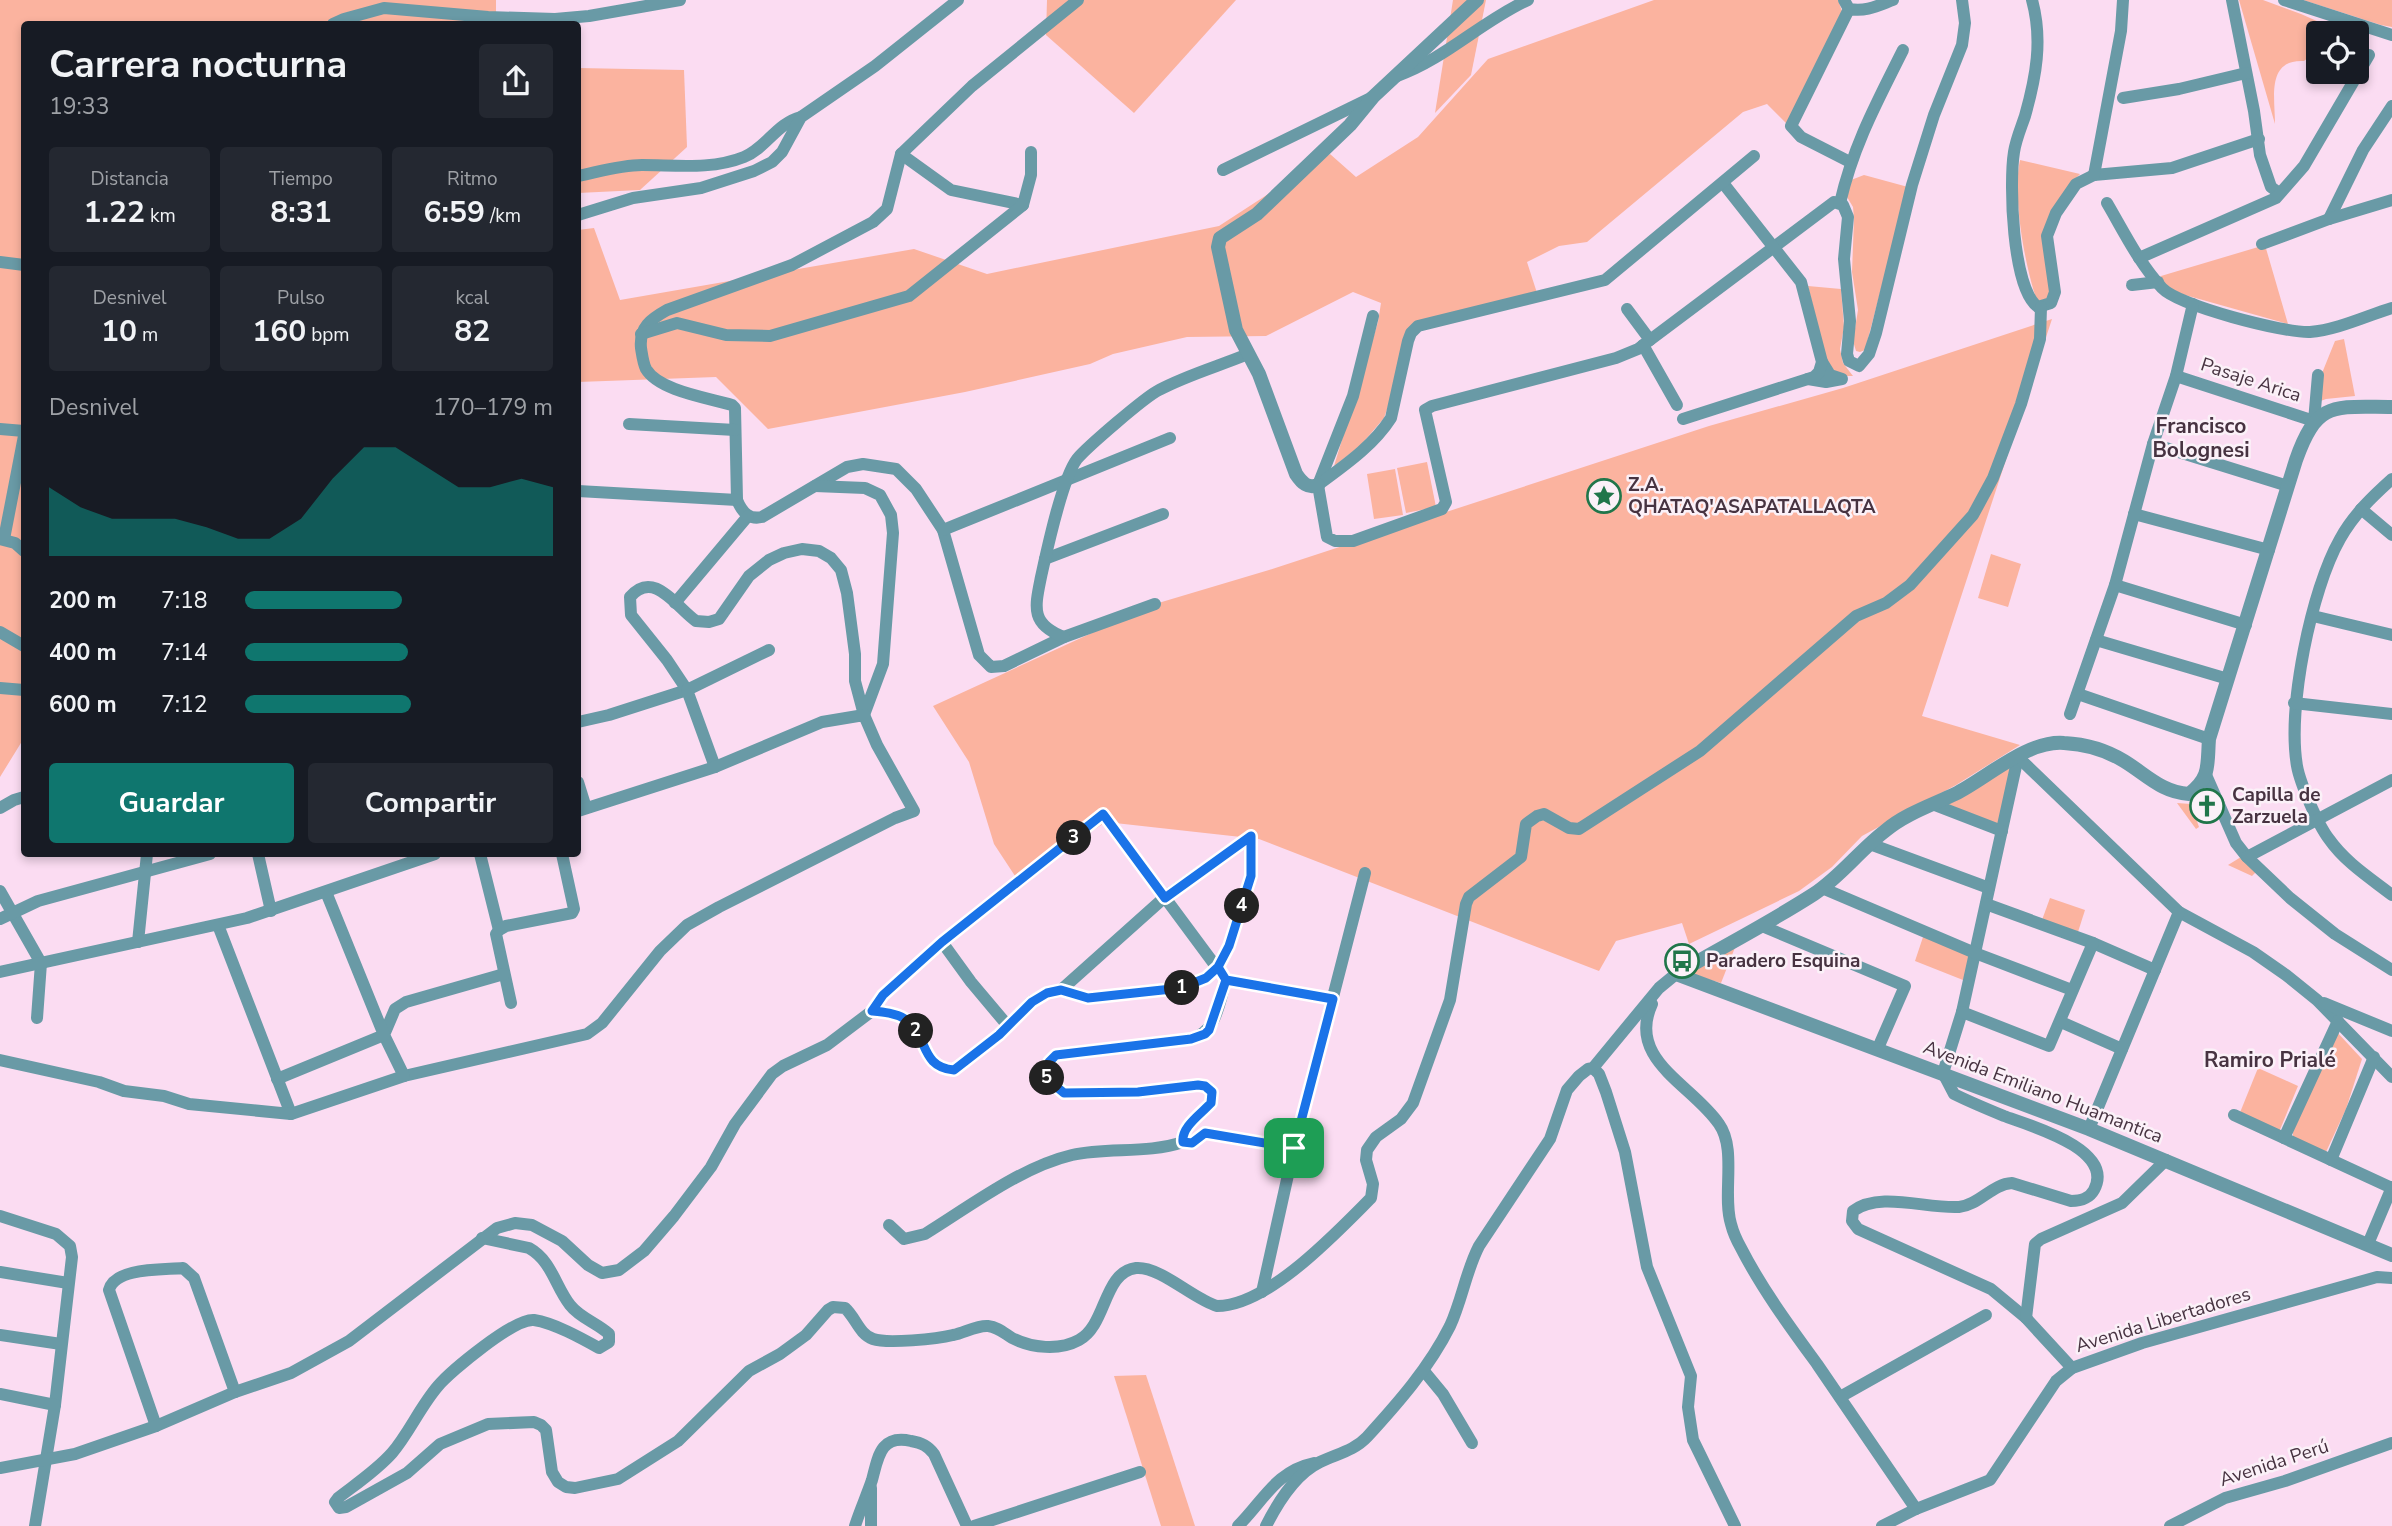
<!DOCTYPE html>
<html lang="es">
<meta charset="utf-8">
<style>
:root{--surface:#171b24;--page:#242831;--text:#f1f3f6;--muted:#9ea1a6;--accent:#0f766e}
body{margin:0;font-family:"Nunito Sans",sans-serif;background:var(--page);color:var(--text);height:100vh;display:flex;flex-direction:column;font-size:26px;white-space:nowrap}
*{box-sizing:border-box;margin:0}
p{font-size:23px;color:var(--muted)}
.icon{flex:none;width:38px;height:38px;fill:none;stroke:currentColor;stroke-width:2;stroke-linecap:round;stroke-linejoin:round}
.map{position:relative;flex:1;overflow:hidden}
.details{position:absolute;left:21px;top:21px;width:560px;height:836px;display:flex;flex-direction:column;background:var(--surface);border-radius:7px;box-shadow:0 4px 10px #0003}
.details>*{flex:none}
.tools{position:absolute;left:2306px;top:21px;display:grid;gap:14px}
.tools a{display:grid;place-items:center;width:63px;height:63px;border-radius:7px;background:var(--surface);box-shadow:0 4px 10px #0003;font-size:35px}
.pin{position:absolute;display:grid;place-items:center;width:60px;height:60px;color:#fff;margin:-30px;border-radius:14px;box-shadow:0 4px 10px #0006}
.km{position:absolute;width:35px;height:35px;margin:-18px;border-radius:50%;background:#222;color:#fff;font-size:19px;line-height:35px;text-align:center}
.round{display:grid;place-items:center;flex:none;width:74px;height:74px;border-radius:7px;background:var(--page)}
.head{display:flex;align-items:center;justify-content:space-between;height:119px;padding:0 28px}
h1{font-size:38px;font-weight:700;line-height:52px}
.figures{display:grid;grid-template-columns:repeat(3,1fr);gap:10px;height:119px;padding:7px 28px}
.figures div{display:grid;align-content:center;border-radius:7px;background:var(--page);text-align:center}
.figures b{font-size:30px;font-weight:700}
.figures small{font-size:19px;font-weight:400}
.figures p{font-size:19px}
.chart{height:196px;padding:14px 28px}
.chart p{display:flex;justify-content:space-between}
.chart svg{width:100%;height:126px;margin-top:7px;fill:var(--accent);opacity:.7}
.cta{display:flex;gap:14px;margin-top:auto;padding:14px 28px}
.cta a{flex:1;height:80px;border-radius:7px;background:var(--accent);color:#fff;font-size:28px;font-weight:700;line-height:80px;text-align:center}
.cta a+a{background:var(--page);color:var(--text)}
ul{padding:0 28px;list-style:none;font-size:23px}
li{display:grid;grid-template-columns:112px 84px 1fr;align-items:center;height:52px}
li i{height:18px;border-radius:9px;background:var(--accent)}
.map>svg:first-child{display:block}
.green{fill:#fbb39f}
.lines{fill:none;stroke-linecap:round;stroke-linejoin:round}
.minor{stroke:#699aa6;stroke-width:12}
.tertiary{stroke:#699aa6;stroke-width:14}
.route-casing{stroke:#fff;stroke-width:14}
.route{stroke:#1a73e8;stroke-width:9}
.labels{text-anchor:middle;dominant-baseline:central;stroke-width:5;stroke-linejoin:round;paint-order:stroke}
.street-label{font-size:19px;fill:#473341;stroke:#fbf1f8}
.poi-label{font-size:19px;font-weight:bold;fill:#473341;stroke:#fbf1f8;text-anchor:start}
.neighbourhood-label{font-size:21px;font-weight:bold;fill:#473341;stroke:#fbf1f8}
</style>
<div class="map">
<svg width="2392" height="1526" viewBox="0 0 2392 1526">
<rect width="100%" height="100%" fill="#fbdcf2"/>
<!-- green -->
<g class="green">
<path d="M0,0H496V24H24V738L0,777Z"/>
<path d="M1047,0H1236L1134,113L1046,35Z"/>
<path d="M1453,0H1486L1471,75L1435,113Z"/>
<path d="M1654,0H1838L1842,11L1787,124L1767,104L1743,112L1587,242L1559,246L1527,262L1537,293L1417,322L1384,418L1360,446L1334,466L1378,322L1381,303L1353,292L1266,336L1187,337L1113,354L1090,364L965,392L768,429L716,377L578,382V230L594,228L620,300L914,249L987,274L1219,226L1330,154L1356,177L1418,137L1488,59Z"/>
<path d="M2239,0H2263L2301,14L2344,33H2319V61L2309,57L2304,61C2266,59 2275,98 2275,124Z"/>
<path d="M2303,0H2392V27L2381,25Z"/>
<path d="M578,68L684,70L687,147L640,190L578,193Z"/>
<path d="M2020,160L2080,174L2068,187L2052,213L2051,298L2037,301C2025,267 2012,195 2020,160Z"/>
<path d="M1864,175L1908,187L1865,350L1860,352L1856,351L1853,341L1858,310L1852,272L1854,219L1853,207L1847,197L1851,180Z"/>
<path d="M2265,245L2288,324L2185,295C2175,292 2162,289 2161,276Z"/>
<path d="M1808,286L1841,289L1844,327L1840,349L1843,363L1853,376H1838L1826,360Z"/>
<path d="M2052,319L1922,716L2020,745L1956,785L1862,836L1832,867L1799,891L1689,944L1682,923L1616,941L1599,971L1259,839L1106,822L1017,879L994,844L969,762L933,706L1155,604L1269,570L1709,426L1843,388Z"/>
<path d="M2344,339L2355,396L2326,399L2315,403L2316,388L2335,341Z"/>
<path d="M1427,462L1436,507L1406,513L1397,468Z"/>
<path d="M1395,469L1403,515L1374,519L1367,474Z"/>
<path d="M1991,554L2021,564L2008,607L1978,598Z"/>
<path d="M2018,757L2002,831L1932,804Z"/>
<path d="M2177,803L2191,804L2199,827L2196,829Z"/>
<path d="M2241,857L2256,872L2252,876L2228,865Z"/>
<path d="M2050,898L2085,910L2078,932L2042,920Z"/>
<path d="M1924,934L1975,953L1963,980L1915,961Z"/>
<path d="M1736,945L1721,983L1687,973Z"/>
<path d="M2336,1031L2362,1059L2346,1109L2326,1152L2293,1137V1132Z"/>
<path d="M2258,1068L2298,1086L2279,1132L2239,1115Z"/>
<path d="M1146,1375L1195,1526H1161L1114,1376Z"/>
</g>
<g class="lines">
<!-- minor -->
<g class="minor">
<path d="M1078,0L972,86L901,154L887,209L873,222L792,265L667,310C651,319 639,327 641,348C642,354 643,363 646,369C659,391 709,398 732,405L735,408L737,500C742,512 749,520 762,517L847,467L863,464L896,469L916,489L943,530L979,655L991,667L1004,666L1064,637L1155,604"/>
<path d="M1844,0L1849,9C1866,12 1877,6 1893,0"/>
<path d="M2032,0C2043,40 2036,77 2025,116C2021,128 2016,139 2014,152C2009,182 2012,289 2038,307L2051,303L2055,292L2047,236L2056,213L2076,184L2094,175L2172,168L2259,139"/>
<path d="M2232,0L2254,111L2260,155L2271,187L2279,193"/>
<path d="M2284,0L2392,35"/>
<path d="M1849,9L1791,126L1801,137L1850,162"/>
<path d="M333,24L344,19L384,8L488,17L555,19L589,16L680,0"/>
<path d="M1397,76C1445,59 1482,21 1528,0"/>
<path d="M2123,98L2179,89L2246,73"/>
<path d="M901,154L951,190L1023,205"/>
<path d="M1223,170L1373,97"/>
<path d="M2094,175L2121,31L2123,0"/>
<path d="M578,176C598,172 621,165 642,165C675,165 712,170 744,157C766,148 777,123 801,117"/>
<path d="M1840,203C1853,146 1877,102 1903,50"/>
<path d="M2107,203C2124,232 2139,263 2162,288C2179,306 2284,333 2310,332C2337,330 2366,316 2392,308"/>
<path d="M578,215L633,198L701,188L754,171L772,162L782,152L801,117L875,66L958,0"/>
<path d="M2329,219L2363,150L2392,106"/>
<path d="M2262,244L2329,219L2392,200"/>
<path d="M2139,258L2276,198L2304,166L2369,55"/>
<path d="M0,262L24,265"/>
<path d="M2132,285L2158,282"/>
<path d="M1627,309L1650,340"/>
<path d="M1373,316L1353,396L1318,485L1327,537L1335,541H1353L1442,509L1446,502L1425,410L1432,406L1616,358L1638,349L1834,202L1843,205L1848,217L1844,259L1850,321L1847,354L1849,361L1859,366L1869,354L1876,333L1912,185L1934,115L1962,45L1965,23L1962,0"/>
<path d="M641,334L677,323L726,335L770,336L909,296L1023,205L1031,175V152"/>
<path d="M1643,345L1677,405"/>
<path d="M2176,376L2314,421L2318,375"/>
<path d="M1808,379L1826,382L1842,379L1830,375L1822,362"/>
<path d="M1683,419L1814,377L1819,372L1822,362L1801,282L1723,183"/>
<path d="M629,424L735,430"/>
<path d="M0,429L24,431"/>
<path d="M2153,444L2288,486"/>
<path d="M2392,479C2373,496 2353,515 2340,539C2311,590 2287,708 2297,766C2300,783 2318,825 2329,839C2345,862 2370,878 2392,895"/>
<path d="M1318,485C1345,465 1373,446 1391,418L1408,341L1411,333L1418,326L1605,280L1754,156"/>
<path d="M578,491L737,500"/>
<path d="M2361,509L2392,535"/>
<path d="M2134,514L2269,550"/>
<path d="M943,530L1170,438"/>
<path d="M0,539L15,543L24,551"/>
<path d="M4,539L24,436"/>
<path d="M1045,559L1163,514"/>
<path d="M2115,585L2246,625"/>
<path d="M675,603L748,516"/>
<path d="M2313,616L2392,635"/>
<path d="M0,632L24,646"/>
<path d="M1064,637C1030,624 1035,607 1041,577C1047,550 1062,479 1077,459C1087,447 1145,397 1159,390C1187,375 1219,366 1248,354"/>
<path d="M2096,640L2228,679"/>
<path d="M0,688L24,690"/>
<path d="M2078,694L2209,739"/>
<path d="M2294,703L2392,714"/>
<path d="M2070,714L2115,585L2153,444L2176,376L2193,304"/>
<path d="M578,722L609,715L687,690L667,660L631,615L630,597C654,569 676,607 696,621L709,622L719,619L749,576L769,560L784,553L802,549L819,551L831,558L841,570L847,593L855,654V681L864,715L883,664L893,533L891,515L880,495L865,488L815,486"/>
<path d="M2018,757L1962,1012L1943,1073L1954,1094C1970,1102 1987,1109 2004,1116C2028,1125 2116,1149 2094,1190C2089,1199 2081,1201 2071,1201L2012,1183C1992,1184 1979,1205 1959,1207C1926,1209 1880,1191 1853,1211L1852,1221L1858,1229L1991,1289L2026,1318L2072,1368"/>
<path d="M2018,757L2179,912L2253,952L2286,975L2317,1000L2392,1077"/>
<path d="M715,767L687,690L769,650"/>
<path d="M2206,775L2236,843L2247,857L2290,898L2335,934L2392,970"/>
<path d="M578,782L586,808"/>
<path d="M1932,804L2002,831"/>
<path d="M0,808L14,800L24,797"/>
<path d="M1870,844L1989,888"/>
<path d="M258,854L271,911"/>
<path d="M480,854L499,930"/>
<path d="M2247,857L2392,780"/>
<path d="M1822,888L1975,953L2072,990"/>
<path d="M0,891L41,963L37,1018"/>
<path d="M1986,904L2093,943L2155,970"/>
<path d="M0,919L38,901L210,854"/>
<path d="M218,925L291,1114"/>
<path d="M1762,926L1905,986L1878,1048"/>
<path d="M138,942L147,854"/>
<path d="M942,942L971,982L1008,1026"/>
<path d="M0,972L247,918L435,854"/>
<path d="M1226,980C1219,1003 1217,1032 1191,1039L1056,1055L1049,1062L1047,1079L1064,1093L1138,1092L1185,1086H1205L1212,1092L1211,1103C1201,1114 1181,1127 1183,1142L1192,1143L1205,1133L1294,1148"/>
<path d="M1061,990L1165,897L1251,836"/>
<path d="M511,1003L496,934L499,930L506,926L572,913L574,909L562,854"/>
<path d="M2324,1003L2392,1031"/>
<path d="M1652,1004C1626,1060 1693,1085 1719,1124C1737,1149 1722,1195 1731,1224C1733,1232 1737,1241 1741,1248C1762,1289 1790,1327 1817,1364C1850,1412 1883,1461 1916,1509"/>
<path d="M872,1011C883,1012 895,1013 905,1019C929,1035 919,1067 954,1070L999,1035L1032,1001L1047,993L1061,990L1088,998L1181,988L1206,978L1218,967L1229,946L1251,876V836"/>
<path d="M1962,1012L2049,1046L2093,943"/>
<path d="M2061,1022L2122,1049"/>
<path d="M0,1060L99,1082L124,1091L164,1096L189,1104L291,1114L404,1076L587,1034L602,1023L660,951L687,925L719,907L895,818L914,811L877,745L864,715L822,722L715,767L578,811"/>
<path d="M1593,1068L1599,1074L1606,1092L1625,1152L1647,1267L1691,1376L1688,1407L1693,1440L1735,1526"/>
<path d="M404,1076L384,1035L395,1009L406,1002L504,974"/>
<path d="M277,1079L384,1035L326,892"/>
<path d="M2234,1115L2392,1188"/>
<path d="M2089,1129L2179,912"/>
<path d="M2284,1138L2338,1021"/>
<path d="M2331,1160L2374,1057"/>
<path d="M0,1216L56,1234L70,1246L72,1257L55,1405L35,1526"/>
<path d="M889,1225L904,1239L925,1234C969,1207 1021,1167 1072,1155C1109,1147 1147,1154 1183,1142"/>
<path d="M482,1238L529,1248C552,1261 555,1286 570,1305C580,1318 597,1323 609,1334V1342L599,1348C581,1338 554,1323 534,1320C514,1318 451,1371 438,1386C420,1407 409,1433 392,1453C377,1470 356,1484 338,1498L335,1502L339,1508L346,1507L407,1473L440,1444L488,1424L534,1422L541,1425L546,1430L552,1472L558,1482L566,1487L575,1488L618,1479L678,1441L749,1371L780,1354L806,1335L828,1310L833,1307L845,1308C856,1318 859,1334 873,1339C887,1344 937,1339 953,1335C964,1333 977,1325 988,1326C998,1327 1004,1333 1012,1338C1032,1348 1059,1351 1079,1340C1107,1325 1103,1272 1136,1268C1160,1266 1193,1299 1217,1306C1268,1306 1336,1233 1371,1198L1373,1184L1366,1160L1367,1150L1376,1137L1401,1119L1413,1103L1450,1000L1466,904L1469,897L1521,857L1526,824L1537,816L1544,814L1569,828L1579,829L1700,751L1856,616L1886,603L1910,585L1973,515L1993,478L2021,404L2040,339L2041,307"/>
<path d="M2368,1244L2392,1187"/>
<path d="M0,1272L68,1283"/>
<path d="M1262,1292L1294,1148L1365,873"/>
<path d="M2026,1318L2035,1244L2041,1239L2122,1203L2166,1160"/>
<path d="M0,1335L61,1344"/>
<path d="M1424,1371L1443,1394L1472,1443"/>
<path d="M0,1394L55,1405"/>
<path d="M1840,1397L1986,1315"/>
<path d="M156,1426L109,1290C115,1267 163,1270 183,1268L194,1278L235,1392"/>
<path d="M0,1468L75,1454L156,1426L235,1392L291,1373L349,1341L497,1228L515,1223L532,1225L562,1241L588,1265L602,1273L619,1270L644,1251L674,1216L711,1167L735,1124L772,1074L783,1066L827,1045L872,1011L883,995L942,942L1103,814L1226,980L1333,999"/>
<path d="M855,1526C860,1510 867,1495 872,1480C878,1458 880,1434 911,1441C922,1443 928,1446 934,1454L967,1526"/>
<path d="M871,1526V1488"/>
<path d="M974,1526L1140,1472"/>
<path d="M1238,1526C1264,1500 1276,1471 1314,1463"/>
<path d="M1266,1526C1278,1502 1295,1474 1320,1462C1336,1454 1354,1451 1367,1437C1398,1403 1429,1368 1450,1326C1462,1300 1466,1271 1479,1246L1550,1139L1567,1090L1579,1076L1588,1069L1593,1068L1659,988L1676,974"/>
<path d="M1882,1526L1916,1509L1990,1480L2056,1381L2072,1368L2142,1343L2377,1277L2392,1278"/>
<path d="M2170,1526L2225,1498L2285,1481L2392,1443"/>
</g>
<!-- tertiary -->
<g class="tertiary">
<path d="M1318,485C1308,489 1302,483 1296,474L1259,374L1236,330L1218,247L1220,238L1257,214L1350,125L1373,97L1477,0"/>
<path d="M1676,974C1722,947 1769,923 1814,894C1840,877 1860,850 1885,831C1905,814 1932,805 1955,794C1987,778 2027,740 2064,743C2085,744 2106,750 2124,761C2147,775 2161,792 2189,794C2211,777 2207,765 2209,739L2296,460C2317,400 2334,407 2392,407"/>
<path d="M1676,974L2089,1129L2392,1255"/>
</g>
</g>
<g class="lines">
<!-- route casing -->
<g class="route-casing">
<path id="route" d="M1294,1148L1333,999L1226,980L1218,967L1206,978L1181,988L1088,998L1061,990L1047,993L1032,1002L999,1035L954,1070C919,1067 929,1035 905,1019C895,1013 883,1012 872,1011L883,995L942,942L1103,814L1165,898L1251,836V876L1229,946L1218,967L1226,980L1209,1030L1205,1034L1191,1039L1056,1055L1049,1062L1046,1073L1047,1079L1064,1093L1138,1092L1198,1085L1205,1086L1212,1092L1211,1103C1201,1114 1181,1127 1183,1142L1192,1143L1205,1133L1294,1148"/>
</g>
<!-- route -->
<use href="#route" class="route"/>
</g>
<!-- icons -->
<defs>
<g id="sight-ring" transform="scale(1.75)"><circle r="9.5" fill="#fbf1f8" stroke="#20764a" stroke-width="1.5"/><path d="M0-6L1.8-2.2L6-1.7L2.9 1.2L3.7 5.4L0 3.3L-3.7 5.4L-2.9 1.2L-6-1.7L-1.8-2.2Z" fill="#20764a"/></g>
<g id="church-ring" transform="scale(1.75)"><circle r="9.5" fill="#fbf1f8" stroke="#20764a" stroke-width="1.5"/><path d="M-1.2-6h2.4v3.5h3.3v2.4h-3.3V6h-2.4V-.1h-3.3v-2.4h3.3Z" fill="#20764a"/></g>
<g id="bus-ring" transform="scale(1.75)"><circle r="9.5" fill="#fbf1f8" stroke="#20764a" stroke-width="1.5"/><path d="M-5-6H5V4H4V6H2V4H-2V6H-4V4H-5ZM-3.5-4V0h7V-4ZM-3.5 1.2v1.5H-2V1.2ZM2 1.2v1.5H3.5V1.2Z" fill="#20764a"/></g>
</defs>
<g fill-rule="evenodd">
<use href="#sight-ring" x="1604" y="496"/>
<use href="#church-ring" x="2207" y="806"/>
<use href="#bus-ring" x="1682" y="961"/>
</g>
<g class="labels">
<!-- street labels -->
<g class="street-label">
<text transform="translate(2251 380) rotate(18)">Pasaje Arica</text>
<text transform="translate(2043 1092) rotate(21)">Avenida Emiliano Huamantica</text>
<text transform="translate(2163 1320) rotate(-17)">Avenida Libertadores</text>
<text transform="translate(2274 1463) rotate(-18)">Avenida Perú</text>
</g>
<!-- poi labels -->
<g class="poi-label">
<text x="1628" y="485">Z.A.<tspan x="1628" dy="22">QHATAQ'ASAPATALLAQTA</tspan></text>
<text x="2232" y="795">Capilla de<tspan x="2232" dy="22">Zarzuela</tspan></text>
<text x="1706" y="961">Paradero Esquina</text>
</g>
<!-- neighbourhood labels -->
<g class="neighbourhood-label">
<text x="2201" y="426">Francisco<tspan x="2201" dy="24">Bolognesi</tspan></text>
<text x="2270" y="1060">Ramiro Prialé</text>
</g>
</g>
</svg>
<div class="tools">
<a><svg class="icon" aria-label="locate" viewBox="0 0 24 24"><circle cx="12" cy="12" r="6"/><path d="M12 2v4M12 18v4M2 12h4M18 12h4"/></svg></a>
</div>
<div class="pin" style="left:1294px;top:1148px;background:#1e9e55"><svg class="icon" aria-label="arrive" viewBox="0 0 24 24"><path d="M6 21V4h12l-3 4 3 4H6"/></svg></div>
<b class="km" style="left:1182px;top:988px">1</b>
<b class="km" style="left:916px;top:1031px">2</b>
<b class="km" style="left:1074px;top:838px">3</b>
<b class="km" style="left:1242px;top:906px">4</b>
<b class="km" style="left:1047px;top:1078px">5</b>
<section class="details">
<div class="head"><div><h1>Carrera nocturna</h1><p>19:33</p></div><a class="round"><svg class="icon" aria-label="share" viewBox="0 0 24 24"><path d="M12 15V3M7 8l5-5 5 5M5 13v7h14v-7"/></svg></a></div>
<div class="figures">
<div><p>Distancia</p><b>1.22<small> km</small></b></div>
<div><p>Tiempo</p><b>8:31</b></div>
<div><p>Ritmo</p><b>6:59<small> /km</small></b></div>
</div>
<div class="figures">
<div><p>Desnivel</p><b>10<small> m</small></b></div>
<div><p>Pulso</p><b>160<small> bpm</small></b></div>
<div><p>kcal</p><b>82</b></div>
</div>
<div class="chart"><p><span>Desnivel</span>170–179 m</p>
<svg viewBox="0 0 160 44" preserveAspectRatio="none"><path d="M0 44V20L10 27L20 31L30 31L40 31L50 34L60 38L70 38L80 31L90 17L100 6L110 6L120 13L130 20L140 20L150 17L160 20V44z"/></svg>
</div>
<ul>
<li><b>200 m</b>7:18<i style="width:51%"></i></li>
<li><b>400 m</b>7:14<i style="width:53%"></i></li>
<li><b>600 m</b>7:12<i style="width:54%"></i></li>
</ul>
<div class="cta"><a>Guardar</a><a>Compartir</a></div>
</section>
</div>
